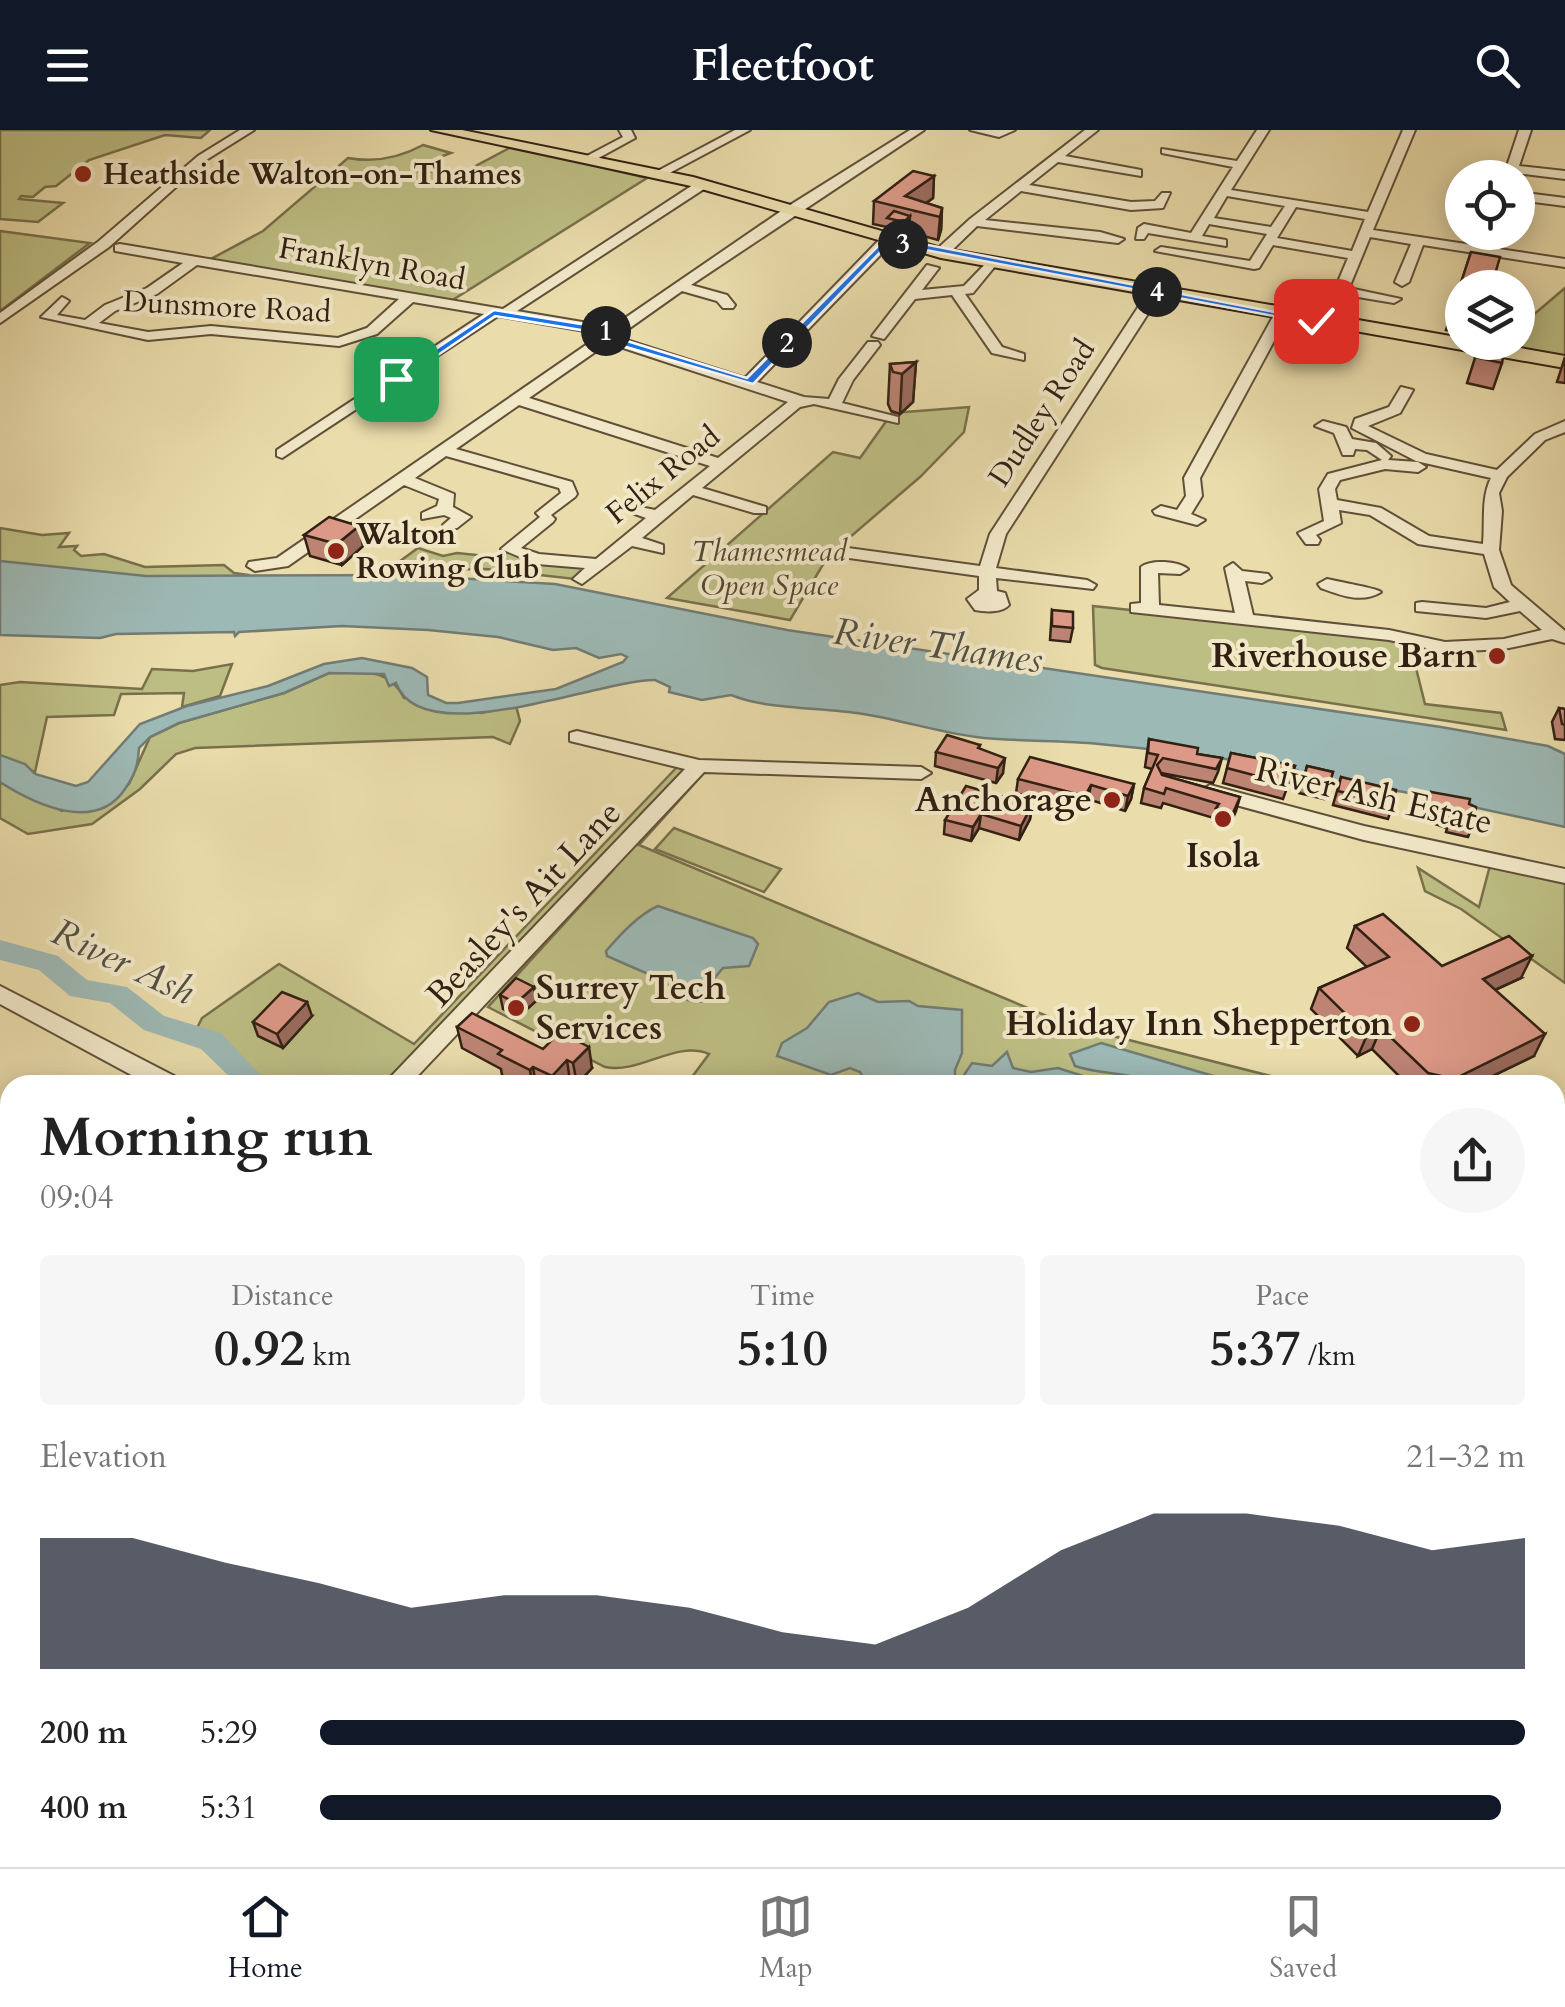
<!DOCTYPE html>
<meta charset="utf-8">
<style>
:root{--surface:#fff;--page:#f6f6f6;--text:#222;--muted:#767676;--line:#e0e0e0;--accent:#111827}
body{margin:0;font-family:Cardo,serif;background:var(--page);color:var(--text);height:100vh;display:flex;flex-direction:column;font-size:38px;white-space:nowrap}
*{box-sizing:border-box;margin:0}
p{font-size:32px;color:var(--muted)}
.icon{flex:none;width:55px;height:55px;fill:none;stroke:currentColor;stroke-width:2;stroke-linecap:round;stroke-linejoin:round}
.map{position:relative;flex:1;overflow:hidden}
.details{position:absolute;left:0px;top:945px;width:1565px;height:792px;display:flex;flex-direction:column;background:var(--surface);border-radius:30px 30px 0 0;box-shadow:0 5px 25px #0003}
.details>*{flex:none}
.controls{position:absolute;left:1445px;top:30px;display:grid;gap:20px}
.controls a{display:grid;place-items:center;width:90px;height:90px;border-radius:50%;background:var(--surface);box-shadow:0 5px 25px #0003;font-size:50px}
.pin{position:absolute;display:grid;place-items:center;width:85px;height:85px;color:#fff;margin:-42px;border-radius:20px;box-shadow:0 5px 15px #0006}
.km{position:absolute;width:50px;height:50px;margin:-25px;border-radius:50%;background:#222;color:#fff;font-size:28px;line-height:50px;text-align:center}
.round{display:grid;place-items:center;flex:none;width:105px;height:105px;border-radius:52px;background:var(--page)}
.summary{display:flex;align-items:center;justify-content:space-between;height:170px;padding:0 40px}
h1{font-size:55px;font-weight:800;line-height:75px}
.figures{display:grid;grid-template-columns:repeat(3,1fr);gap:15px;height:170px;padding:10px 40px}
.figures div{display:grid;align-content:center;border-radius:10px;background:var(--page);text-align:center}
.figures b{font-size:50px;font-weight:800}
.figures small{font-size:28px;font-weight:400}
.figures p{font-size:28px}
.chart{height:280px;padding:20px 40px}
.chart p{display:flex;justify-content:space-between}
.chart svg{width:100%;height:180px;margin-top:10px;fill:var(--accent);opacity:.7}
ul{padding:0 40px;list-style:none;font-size:32px}
li{display:grid;grid-template-columns:160px 120px 1fr;align-items:center;height:75px}
li i{height:25px;border-radius:12px;background:var(--accent)}
header{display:flex;justify-content:space-between;align-items:center;height:130px;padding:0 40px;background:var(--accent);color:#fff;font-size:45px;font-weight:800}
.dock{display:flex;justify-content:space-around;align-items:center;height:140px;border-top:2px solid var(--line);background:var(--surface);font-size:28px;color:var(--muted)}
.dock a{display:grid;justify-items:center;gap:5px}
.dock .current{color:var(--accent)}
.map>svg:first-child{display:block}
.green{fill:#bdbe84;stroke:#78704c;stroke-width:2.5}
.water{fill:#9db9b5;stroke:#727c74;stroke-width:2.5}
.lines{fill:none;stroke-linecap:round;stroke-linejoin:round}
.river{fill:#9db9b5;fill-rule:evenodd}
.minor-casing{stroke:#605039;stroke-width:4}
.major-casing{stroke:#322113;stroke-width:4}
.minor{fill:#f1e8c8;fill-rule:evenodd}
.major{fill:#eadcab;fill-rule:evenodd}
.wall{fill:#bd8474;stroke:#322113;stroke-width:2.5}
.shaded-wall{fill:#9a6b5e;stroke:#322113;stroke-width:2.5}
.building{fill:#dc9987;stroke:#322113;stroke-width:2.5}
.route{fill:#1a73e8;stroke:#fff;stroke-width:2.5}
.poi-dot{fill:#8f2418;stroke:#f1e8c8;stroke-width:4}
.labels{text-anchor:middle;dominant-baseline:central;stroke-width:8;stroke-linejoin:round;paint-order:stroke}
.far-poi-label{font-size:30px;font-weight:bold;fill:#322113;stroke:#f1e8c8;text-anchor:start}
.far-street-label{font-size:30px;fill:#322113;stroke:#f1e8c8}
.far-park-label{font-size:30px;font-style:italic;fill:#55482f;stroke:#f1e8c8}
.poi-label{font-size:35px;font-weight:bold;fill:#322113;stroke:#f1e8c8;text-anchor:end}
.street-label{font-size:35px;fill:#322113;stroke:#f1e8c8}
.water-label{font-size:38px;font-style:italic;fill:#524f44;stroke:#f1e8c8}
</style>
<header><svg class="icon" aria-label="menu" viewBox="0 0 24 24"><path d="M4 6h16M4 12h16M4 18h16"/></svg>Fleetfoot<svg class="icon" aria-label="search" viewBox="0 0 24 24"><circle cx="10" cy="10" r="6"/><path d="M15 15l6 6"/></svg></header>
<div class="map">
<svg width="1565" height="1737" viewBox="0 0 1565 1737">
<rect width="100%" height="100%" fill="#eadcab"/>
<filter id="stains"><feTurbulence type="fractalNoise" baseFrequency=".002" numOctaves="4"/><feColorMatrix values="0 0 0 0 .2 0 0 0 0 .09 0 0 0 0 .02 0 0 0 .5 -.17"/></filter>
<radialGradient id="worn" r=".72"><stop offset=".6" stop-color="#630" stop-opacity="0"/><stop offset="1" stop-color="#630" stop-opacity=".3"/></radialGradient>
<!-- green -->
<g class="green">
<path d="M0,0H210L201,8L165,5L89,30L56,56L45,57L33,67L21,66L19,69L63,73L38,92L0,89Z"/>
<path d="M423,15L451,23L419,35L415,41L447,42L451,49L513,16L647,48L451,171L209,130L263,101L348,28C375,33 399,28 423,15Z"/>
<path d="M0,101L90,113L0,181Z"/>
<path d="M1565,158V227L1495,216L1518,212V198Z"/>
<path d="M969,277L964,302L920,347L828,426L790,490L667,468L833,322L860,328L892,283Z"/>
<path d="M0,398L42,405L69,403L59,417L77,416L74,420L81,426L104,424L145,437L224,435L234,443L248,445L244,450L203,455L0,435Z"/>
<path d="M418,418L443,426L457,423L496,427L508,422L535,432L585,438L575,449L486,439L388,440Z"/>
<path d="M1093,476L1348,503L1410,514L1425,574L1501,583L1506,600L1102,538L1095,535Z"/>
<path d="M232,534L220,566L182,577L184,563L121,564L114,585L47,587L35,642L0,625V555L20,552L142,559L152,539L193,541Z"/>
<path d="M329,543C362,544 388,535 404,568L481,583L516,576L520,591L510,614L493,607L195,618L176,624L140,659L92,694L28,704L0,688V652L62,681L129,654L150,607L179,593L284,563Z"/>
<path d="M677,637L704,643L639,715L1066,894L1306,955H686L709,924C675,910 641,944 605,937L488,877L614,739L396,955H244L208,918L190,912L202,888L279,834L414,914Z"/>
<path d="M674,698L781,739L764,762L655,719Z"/>
<path d="M1492,728L1565,746V853L1461,779L1425,761L1418,738L1479,777Z"/>
<path d="M1555,1724L1564,1730L1565,1737H1409L1413,1728H1555Z"/>
<path d="M843,1728H1349L1345,1737H852Z"/>
</g>
<!-- water -->
<g class="water">
<path d="M0,431L146,446L406,445L555,454L787,500L1441,597L1548,616L1565,624V697L1404,662L1307,647L1297,640C1231,629 1165,620 1099,614C1058,610 1017,612 976,607C938,602 901,590 863,584C818,577 768,580 731,565L702,570L669,562L670,557L655,550C600,549 422,624 396,553L389,556L384,544L329,543L284,563L179,593L150,607L139,618C138,637 134,646 125,659C96,703 36,675 0,652V625L25,634L35,644L76,656L88,652L140,594L187,576L268,556L324,534L362,528L412,538L427,547L428,565L446,573H458L556,559L623,532L627,527L621,524L599,528L576,518L553,520L498,507L428,500L342,496L239,502L235,506L234,502L116,504L100,508L0,505Z"/>
<path d="M658,776L753,808L758,814L749,836L723,838L712,851L708,871L694,872L682,868L662,850L607,826L606,821C620,805 639,784 658,776Z"/>
<path d="M858,863L878,872L909,871L918,876L962,880V923L955,940V955H917L913,951L903,955L866,953L860,942L850,938L831,945L777,926L782,913L807,898L829,872Z"/>
<path d="M1101,913L1244,955H1140L1141,949C1118,942 1099,944 1075,936L1070,924Z"/>
<path d="M1007,922L1013,938L1031,942L1058,938L1111,955H963L962,948L972,933L992,936Z"/>
<path d="M10,1180V1419L0,1395V1189Z"/>
<path d="M1068,1728H1336L1331,1737H1075Z"/>
</g>
<g class="lines">
<!-- river -->
<g class="river">
<path d="M0,810L58,826L87,850L127,857L164,886L221,903L270,955H238L201,919L144,900L110,873L70,866L39,840L0,830Z"/>
<path d="M18,1728H58L61,1737H19Z"/>
</g>
<!-- minor casing -->
<g class="minor-casing">
<g id="minor">
<path d="M240,0H254L206,30L109,117L0,193V183L99,111L198,26Z"/>
<path d="M619,0H631L635,8L593,31H585V27L623,7Z"/>
<path d="M735,0H750L662,47L652,44Z"/>
<path d="M910,0H924L691,155L727,165L735,175L733,178H723L717,171L682,161L617,207L745,248L882,107H892V113L757,252L804,267L829,269L839,249L868,212H878L880,215L853,250L842,273L898,287V293L814,274L800,277L702,358L766,377V383H754L693,365L642,408L663,415V423L632,416L582,454L573,449L585,438L537,434L501,419L540,387L536,383L561,363L559,358L446,326L415,348L454,364L453,377L471,387L457,398H445L443,395L451,388L444,385L422,389V383L437,376L439,369L404,355L288,436L255,441L247,436L249,432L277,428L602,204L498,186L282,328L277,326V320L484,184L413,172L377,204L339,216L211,204L148,210L41,187L62,167L69,171L57,185L85,190L105,175L147,158L183,133L115,121V115L120,114L503,179L699,51H707V57L517,181L612,197L787,77ZM197,135L399,169L367,198L338,208L211,196L148,202L99,193L115,181L157,164ZM608,213L788,272L718,328L529,268ZM519,275L710,336L655,380L621,373V379L646,388L596,429L539,424L521,418L553,392L555,389L551,385L575,367L577,364L572,352L456,319Z"/>
<path d="M970,0H1015L999,7Z"/>
<path d="M1085,0H1098L1065,26L1141,40V46L1058,32L1029,55L1131,72L1155,71L1162,63H1170L1163,78L1131,80L1021,61L985,90L1100,102L1124,109L1118,113L977,96L946,126H936V120L970,89Z"/>
<path d="M1257,0H1269L1231,60L1368,82L1403,0H1415L1373,100L1565,129V137L1423,115L1409,152L1402,156L1395,152L1411,114L1370,107L1349,158L1401,169L1394,173L1346,165L1335,192L1328,196L1321,192L1348,128L1273,115L1259,138L1254,139L1155,121L1161,117L1250,131L1267,104L1209,94L1202,106L1226,110V116L1148,103L1144,109H1136L1138,98L1144,94L1191,103L1233,37L1162,23V19L1237,31ZM1227,66L1285,76L1271,97L1214,88ZM1296,77L1365,89L1352,121L1277,108Z"/>
<path d="M1519,0H1531L1519,36L1565,41V49L1517,43L1515,48H1503Z"/>
<path d="M1518,62L1565,68V76L1518,70Z"/>
<path d="M991,128L998,132L996,135L973,163L965,164L1002,217L1024,224V230L992,223L952,165L915,169L884,209L872,206L927,135L939,138L922,160L964,156Z"/>
<path d="M1150,159L1162,162L1006,404L996,438L1087,450L1096,455L1093,459L996,448L997,461L1005,463L1009,475C1002,483 985,482 975,480L967,469L979,460V446L842,427V419L848,418L980,436L990,404Z"/>
<path d="M1281,181L1288,185L1200,348L1202,366L1191,384L1205,390L1197,395L1155,384L1153,381L1161,376L1177,380L1186,366L1184,348L1274,185Z"/>
<path d="M1401,257L1413,260L1400,283L1368,296L1426,324L1497,340L1535,304L1565,291V302L1545,310L1507,347L1499,363L1502,381L1499,420L1511,455L1565,501V513L1552,509L1504,519L1445,522L1389,510L1131,482V474L1141,473V437C1151,429 1178,431 1188,439L1180,444L1158,443L1159,475L1235,483L1225,438L1233,433L1242,441L1268,444L1271,448L1262,453L1245,451L1253,485L1389,500L1445,512L1504,509L1542,500L1520,481L1486,488L1416,481V473L1422,472L1486,478L1510,472L1494,457L1484,424L1418,414L1370,385L1339,380L1341,393L1316,405L1320,410L1318,414H1306L1298,403L1324,391L1319,359L1328,344L1382,330L1367,320L1355,319L1353,325H1343L1334,303L1315,296L1323,291L1346,297L1352,309L1376,313L1391,326L1388,330L1418,332L1426,337L1418,342L1385,339L1340,350L1335,359L1337,370L1381,378L1429,406L1483,414C1485,391 1481,368 1491,348L1416,331L1352,298L1355,289L1389,277Z"/>
<path d="M1327,449C1339,452 1376,458 1381,462C1362,474 1340,465 1321,458L1318,454Z"/>
<path d="M577,601L699,630L921,637L931,643L921,649L704,642L409,955H383L685,639L570,611V603Z"/>
<path d="M1210,655L1364,696L1565,739V753L1364,710L1203,666L1200,661Z"/>
<path d="M0,856L178,948L182,955H150L0,874Z"/>
<path d="M1565,1042V1074L1555,1079V1047Z"/>
<path d="M785,1728H823L827,1737H789Z"/>
<path d="M1372,1728H1406L1402,1737H1368Z"/>
</g>
</g>
<!-- major casing -->
<g class="major-casing">
<path id="major" d="M431,0H462L693,47L941,118L1462,208V212H1486L1565,226V238L941,128L691,56Z"/>
</g>
<!-- minor -->
<use href="#minor" class="minor"/>
<!-- major -->
<use href="#major" class="major"/>
</g>
<!-- wall -->
<g class="wall">
<path d="M934,46L933,68L926,73L942,78L941,100L938,110L909,102L908,122L902,128L886,125L887,97L873,94L874,71Z"/>
<path d="M1471,122L1462,158V203L1446,200Z"/>
<path d="M1480,212L1502,233L1493,259L1467,253Z"/>
<path d="M1565,227V253L1557,252Z"/>
<path d="M916,232L913,272L900,284L891,281L888,274L890,234Z"/>
<path d="M359,396L363,416L342,435L310,426L304,405Z"/>
<path d="M1052,480L1073,498L1070,512L1050,510Z"/>
<path d="M1559,578L1565,579V610L1555,609L1552,592Z"/>
<path d="M1149,609L1197,624L1222,628L1218,642L1213,653L1161,643L1162,645L1240,667L1236,681L1229,697L1213,692L1214,688L1163,673L1161,678L1141,673L1144,658L1152,639L1145,637Z"/>
<path d="M980,615L979,618L1003,643L996,653L935,636L936,622Z"/>
<path d="M1231,623L1295,636L1283,669L1223,653Z"/>
<path d="M1307,636L1333,642L1324,669L1299,663Z"/>
<path d="M1341,647L1393,674L1388,689L1333,675Z"/>
<path d="M1018,649L1134,654L1131,669L1125,681L1088,669L1082,681L1016,663Z"/>
<path d="M1431,662L1469,674L1474,692L1468,707L1446,702L1447,698L1423,690L1425,676Z"/>
<path d="M1032,675L1030,689L1019,710L979,698L971,711L944,704L945,690Z"/>
<path d="M1355,796L1442,836L1521,848L1495,860L1534,926L1474,955H1408L1372,919L1358,926L1311,879L1319,858L1367,837L1347,818Z"/>
<path d="M534,857L536,871L518,887L503,879L500,865Z"/>
<path d="M312,886L283,918L258,906L253,892Z"/>
<path d="M457,897L543,919L592,938L577,954L570,951L566,955H521L502,945L501,939L462,918Z"/>
</g>
<!-- shaded-wall -->
<g class="shaded-wall">
<path d="M934,46L933,68L915,81L905,66Z"/>
<path d="M942,78L941,100L938,110L940,87Z"/>
<path d="M910,86L908,122L902,128L904,92Z"/>
<path d="M916,232L913,272L900,284L902,244Z"/>
<path d="M359,396L363,416L342,435L337,414Z"/>
<path d="M1005,628L1003,643L996,653L998,638Z"/>
<path d="M1134,654L1131,669L1125,681L1128,666Z"/>
<path d="M1091,655L1088,669L1082,681L1085,666Z"/>
<path d="M1032,675L1030,689L1019,710L1021,696Z"/>
<path d="M981,684L979,698L971,711L973,697Z"/>
<path d="M1532,826L1521,848L1473,870L1483,849Z"/>
<path d="M534,857L536,871L518,887L516,873Z"/>
<path d="M307,872L312,886L283,918L277,904Z"/>
<path d="M1381,898L1372,919L1358,926L1367,905Z"/>
<path d="M1545,904L1534,926L1474,955H1451L1454,949Z"/>
<path d="M589,917L592,938L577,954L573,933Z"/>
<path d="M567,930L570,951L566,955H553L552,946Z"/>
<path d="M533,937L536,955H532L530,940Z"/>
</g>
<!-- building -->
<g class="building">
<path d="M913,41L934,46L905,66L942,78L940,87L874,71Z"/>
<path d="M894,81L910,86L904,92L887,88Z"/>
<path d="M1471,122L1500,127L1491,158H1462V182L1452,180Z"/>
<path d="M1480,212H1506L1502,233L1475,227Z"/>
<path d="M916,232L902,244L893,242L890,234Z"/>
<path d="M329,387L359,396L337,414L304,405Z"/>
<path d="M1052,480L1073,482V498L1052,496Z"/>
<path d="M1559,578L1565,579V595L1562,594Z"/>
<path d="M947,605L980,615L978,618L1005,628L998,638L936,622Z"/>
<path d="M1149,609L1198,618L1197,624L1222,628L1216,639L1163,628L1157,635L1162,645L1240,667L1233,683L1216,678L1219,674L1166,658L1164,664L1144,658L1158,625L1148,623Z"/>
<path d="M1231,623L1295,636L1287,654L1227,638Z"/>
<path d="M1030,627L1134,654L1128,666L1091,655L1085,666L1018,649Z"/>
<path d="M1307,636L1333,642L1329,655L1304,649Z"/>
<path d="M1341,647L1396,660L1393,674L1338,661Z"/>
<path d="M966,656L1032,675L1021,696L981,684L973,697L945,690Z"/>
<path d="M1431,662L1470,669L1469,674L1476,677L1474,692L1452,688L1453,683L1429,676Z"/>
<path d="M1383,784L1442,836L1509,806L1532,826L1483,849L1545,904L1454,949L1428,943L1381,898L1367,905L1319,858L1389,827L1355,796Z"/>
<path d="M516,848L534,857L516,873L500,865Z"/>
<path d="M282,862L307,872L277,904L253,892Z"/>
<path d="M472,883L543,919L560,902L589,917L573,933L567,930L552,946L533,937L530,940L498,924L502,920L457,897Z"/>
</g>
<!-- route -->
<path class="route" d="M887,107L1321,191L1316,194L889,113L753,254L602,210L605,204L495,186L400,251L391,249L494,180L618,200L614,207L747,248Z"/>
<!-- markers -->
<g class="poi-dot">
<circle cx="83" cy="44" r="10"/>
<circle cx="336" cy="421" r="10"/>
<circle cx="1497" cy="526" r="10"/>
<circle cx="1112" cy="670" r="10"/>
<circle cx="1223" cy="689" r="10"/>
<circle cx="516" cy="878" r="10"/>
<circle cx="1412" cy="894" r="10"/>
</g>
<g class="labels">
<!-- far-poi labels -->
<g class="far-poi-label">
<text x="103" y="44">Heathside Walton-on-Thames</text>
<text x="356" y="404">Walton<tspan x="356" dy="34">Rowing Club</tspan></text>
</g>
<!-- far-street labels -->
<g class="far-street-label">
<text transform="translate(372 134) rotate(10)">Franklyn Road</text>
<text transform="translate(227 177) rotate(3)">Dunsmore Road</text>
<text transform="translate(1042 283) rotate(-57)">Dudley Road</text>
<text transform="translate(663 345) rotate(-39)">Felix Road</text>
</g>
<!-- far-park labels -->
<g class="far-park-label">
<text x="769" y="421">Thamesmead<tspan x="769" dy="34">Open Space</tspan></text>
</g>
<!-- poi labels -->
<g class="poi-label">
<text x="1477" y="526">Riverhouse Barn</text>
<text x="1092" y="670">Anchorage</text>
<text x="1223" y="726" text-anchor="middle">Isola</text>
<text x="536" y="858" text-anchor="start">Surrey Tech<tspan x="536" dy="40">Services</tspan></text>
<text x="1392" y="894">Holiday Inn Shepperton</text>
</g>
<!-- street labels -->
<g class="street-label">
<text transform="translate(1374 666) rotate(13)">River Ash Estate</text>
<text transform="translate(524 774) rotate(-47)">Beasley's Ait Lane</text>
</g>
<!-- water labels -->
<g class="water-label">
<text transform="translate(938 516) rotate(8)">River Thames</text>
<text transform="translate(123 832) rotate(25)">River Ash</text>
</g>
</g>
<rect width="100%" height="100%" filter="url(#stains)"/>
<rect width="100%" height="100%" fill="url(#worn)"/>
</svg>
<div class="controls">
<a><svg class="icon" aria-label="locate" viewBox="0 0 24 24"><circle cx="12" cy="12" r="6"/><path d="M12 2v4M12 18v4M2 12h4M18 12h4"/></svg></a>
<a><svg class="icon" aria-label="layers" viewBox="0 0 24 24"><path d="M12 4l9 5-9 5-9-5zM3 14l9 5 9-5"/></svg></a>
</div>
<div class="pin" style="left:396px;top:249px;background:#1e9e55"><svg class="icon" aria-label="arrive" viewBox="0 0 24 24"><path d="M6 21V4h12l-3 4 3 4H6"/></svg></div>
<div class="pin" style="left:1316px;top:191px;background:#d93025"><svg class="icon" aria-label="check" viewBox="0 0 24 24"><path d="M5 12l5 5 9-10"/></svg></div>
<b class="km" style="left:606px;top:201px">1</b>
<b class="km" style="left:787px;top:213px">2</b>
<b class="km" style="left:903px;top:114px">3</b>
<b class="km" style="left:1157px;top:162px">4</b>
<section class="details">
<div class="summary"><div><h1>Morning run</h1><p>09:04</p></div><a class="round"><svg class="icon" aria-label="share" viewBox="0 0 24 24"><path d="M12 15V3M7 8l5-5 5 5M5 13v7h14v-7"/></svg></a></div>
<div class="figures">
<div><p>Distance</p><b>0.92<small> km</small></b></div>
<div><p>Time</p><b>5:10</b></div>
<div><p>Pace</p><b>5:37<small> /km</small></b></div>
</div>
<div class="chart"><p><span>Elevation</span>21–32 m</p>
<svg viewBox="0 0 160 44" preserveAspectRatio="none"><path d="M0 44V12L10 12L20 18L30 23L40 29L50 26L60 26L70 29L80 35L90 38L100 29L110 15L120 6L130 6L140 9L150 15L160 12V44z"/></svg>
</div>
<ul>
<li><b>200 m</b>5:29<i style="width:100%"></i></li>
<li><b>400 m</b>5:31<i style="width:98%"></i></li>
</ul>
</section>
</div>
<nav class="dock">
<a class="current"><svg class="icon" aria-label="home" viewBox="0 0 24 24"><path d="M3 11l9-7 9 7M6 9v11h12V9"/></svg>Home</a>
<a><svg class="icon" aria-label="map" viewBox="0 0 24 24"><path d="M3 6l6-2 6 2 6-2v14l-6 2-6-2-6 2zM9 4v14M15 6v14"/></svg>Map</a>
<a><svg class="icon" aria-label="saved" viewBox="0 0 24 24"><path d="M7 4h10v16l-5-4-5 4z"/></svg>Saved</a>
</nav>
